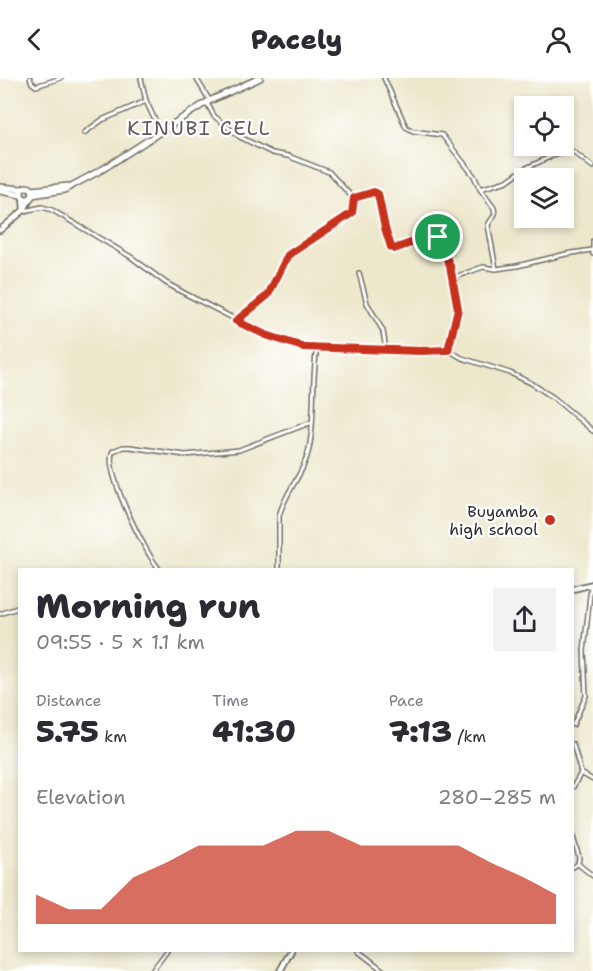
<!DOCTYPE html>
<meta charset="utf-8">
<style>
:root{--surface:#fff;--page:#f2f2f3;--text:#2b2b33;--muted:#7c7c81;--accent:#c8321e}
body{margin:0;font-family:"Shantell Sans",sans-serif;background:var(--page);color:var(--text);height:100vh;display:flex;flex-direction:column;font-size:22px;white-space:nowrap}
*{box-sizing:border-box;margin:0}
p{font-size:20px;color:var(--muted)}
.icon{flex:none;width:33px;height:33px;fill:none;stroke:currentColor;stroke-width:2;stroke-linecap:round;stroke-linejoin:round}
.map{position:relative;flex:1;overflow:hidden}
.sheet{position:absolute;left:18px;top:490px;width:556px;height:384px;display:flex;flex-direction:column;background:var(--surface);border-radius:0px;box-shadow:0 3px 9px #0003}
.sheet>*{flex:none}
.tools{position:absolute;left:514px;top:18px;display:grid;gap:12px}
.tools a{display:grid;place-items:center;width:60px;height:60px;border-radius:0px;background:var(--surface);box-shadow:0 3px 9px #0003;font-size:30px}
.pin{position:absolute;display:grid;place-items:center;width:51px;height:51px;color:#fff;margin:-26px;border:3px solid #fff;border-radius:50%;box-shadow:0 2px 6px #0007}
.round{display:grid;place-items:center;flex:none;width:63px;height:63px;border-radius:0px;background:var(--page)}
.head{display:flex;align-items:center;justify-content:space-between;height:102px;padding:0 18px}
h1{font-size:33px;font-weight:800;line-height:45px}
.stats{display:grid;grid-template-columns:repeat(3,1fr);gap:9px;height:102px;padding:6px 18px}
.stats div{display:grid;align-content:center}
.stats b{font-size:30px;font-weight:800}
.stats small{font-size:16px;font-weight:400}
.stats p{font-size:16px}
.chart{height:168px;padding:12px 18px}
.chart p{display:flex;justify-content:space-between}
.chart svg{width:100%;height:108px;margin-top:6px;fill:var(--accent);opacity:.7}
header{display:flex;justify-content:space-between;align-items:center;height:78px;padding:0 18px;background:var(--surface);font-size:27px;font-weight:800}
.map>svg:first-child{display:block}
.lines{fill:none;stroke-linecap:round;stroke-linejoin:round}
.street-casing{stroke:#6f6d63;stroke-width:6}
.secondary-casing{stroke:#6f6d63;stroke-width:8}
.primary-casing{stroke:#6f6d63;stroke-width:8}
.street{stroke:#fff;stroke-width:3}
.secondary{stroke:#fff;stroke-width:4.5}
.primary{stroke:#fff;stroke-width:5}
.route-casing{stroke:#fff;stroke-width:12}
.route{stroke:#c8321e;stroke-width:8}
.poi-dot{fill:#c8321e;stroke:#fff;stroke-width:2}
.labels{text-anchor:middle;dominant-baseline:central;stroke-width:4.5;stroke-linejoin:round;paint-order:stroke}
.poi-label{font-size:16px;fill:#2b2b2b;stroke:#fff;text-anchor:end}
.quarter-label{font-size:20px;letter-spacing:1.5px;fill:#63555f;stroke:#fff}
</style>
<header><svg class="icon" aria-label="back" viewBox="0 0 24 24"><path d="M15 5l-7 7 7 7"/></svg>Pacely<svg class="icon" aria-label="person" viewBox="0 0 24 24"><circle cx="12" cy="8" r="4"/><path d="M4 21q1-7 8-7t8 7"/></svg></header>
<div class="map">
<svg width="593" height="893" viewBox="0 0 593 893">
<rect width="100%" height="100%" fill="#fff"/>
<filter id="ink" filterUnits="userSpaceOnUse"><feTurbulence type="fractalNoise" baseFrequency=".0167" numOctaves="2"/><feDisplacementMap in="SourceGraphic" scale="12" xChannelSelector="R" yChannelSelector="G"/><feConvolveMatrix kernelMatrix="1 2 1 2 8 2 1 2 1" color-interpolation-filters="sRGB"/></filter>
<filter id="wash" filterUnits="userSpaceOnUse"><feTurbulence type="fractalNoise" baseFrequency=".008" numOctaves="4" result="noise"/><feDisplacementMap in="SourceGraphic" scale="24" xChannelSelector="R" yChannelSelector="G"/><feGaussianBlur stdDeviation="1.35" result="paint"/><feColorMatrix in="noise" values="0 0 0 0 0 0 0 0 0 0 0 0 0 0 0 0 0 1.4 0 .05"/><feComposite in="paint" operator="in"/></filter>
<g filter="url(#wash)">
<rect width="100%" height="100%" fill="#ede7cb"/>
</g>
<g filter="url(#ink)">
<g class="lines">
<!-- street casing -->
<g class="street-casing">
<g id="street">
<path d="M30,0L32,5L36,8L61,0"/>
<path d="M141,0L146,23L160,53"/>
<path d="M196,0L210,23"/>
<path d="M384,0L406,49L413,53L442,57L474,98L480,111L494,130L495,136L488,147L496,191"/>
<path d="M207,25L214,38L240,59L272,75L288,78L329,94L353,120L352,135L288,178L268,217L236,243"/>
<path d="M84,55L102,42L146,23"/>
<path d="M480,111L507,103L524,91L565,72L574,74L593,89"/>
<path d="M353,120L374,114L378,116L385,150L391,169L394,171L436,156L450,188L454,202"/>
<path d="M24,133L42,129L52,132L131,179L166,205L186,216L266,257L303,269L421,273L448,272L462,280L510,295L531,305L554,320L593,353"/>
<path d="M593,163V176"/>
<path d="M359,195L367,225L383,253L386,272"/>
<path d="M448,272L458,235L452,206L458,198L483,189L496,191L517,188L566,176L592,172"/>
<path d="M160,492C146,477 102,390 113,373L123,369H130L185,377L239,372L312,344"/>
<path d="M279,492V438C285,414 304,396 309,371C316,337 311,304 317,270"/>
<path d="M0,536L20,529"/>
<path d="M573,647L586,618L584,573L591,507"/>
<path d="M573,666L581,695"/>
<path d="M573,709L581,695L593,702"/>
<path d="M573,759L579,779L578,786L573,789"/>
<path d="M578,786L593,798"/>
<path d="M358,873L384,893"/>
<path d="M152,893L167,873"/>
</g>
</g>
<!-- secondary casing -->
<g class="secondary-casing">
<g id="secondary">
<path d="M23,119L24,132"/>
<path d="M0,152L24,132L31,119"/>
<path d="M573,511L593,506"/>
<path d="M280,893L291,873"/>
</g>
</g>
<!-- primary casing -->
<g class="primary-casing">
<g id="primary">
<path d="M0,109L22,111"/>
<circle cx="27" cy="115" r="6"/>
<path d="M32,112L68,108"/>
<path d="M0,113L21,117"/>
<path d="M32,117L64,112L103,91L207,24L260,0"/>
</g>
</g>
<!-- street -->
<use href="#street" class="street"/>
<!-- secondary -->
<use href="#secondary" class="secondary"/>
<!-- primary -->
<use href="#primary" class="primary"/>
</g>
</g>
<g class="lines" filter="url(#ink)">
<!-- route casing -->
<g class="route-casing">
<path id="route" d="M374,114L378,116L385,150L391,169L394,171L436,156L450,188L458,231L448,272L421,273L303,269L266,257L236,243L268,217L288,177L352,135L354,120Z"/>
</g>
<!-- route -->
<use href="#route" class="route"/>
</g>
<!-- markers -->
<circle class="poi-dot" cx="550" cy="442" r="6"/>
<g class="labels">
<!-- poi labels -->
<g class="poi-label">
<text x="538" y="433">Buyamba<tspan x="538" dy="18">high school</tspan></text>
</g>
<!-- quarter labels -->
<g class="quarter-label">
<text x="199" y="50">KINUBI CELL</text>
</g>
</g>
</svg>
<div class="tools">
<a><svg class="icon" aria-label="locate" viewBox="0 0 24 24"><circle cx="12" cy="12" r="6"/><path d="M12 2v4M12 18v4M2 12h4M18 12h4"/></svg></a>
<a><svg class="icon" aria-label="layers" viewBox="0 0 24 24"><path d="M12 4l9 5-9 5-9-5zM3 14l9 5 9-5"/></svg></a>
</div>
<div class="pin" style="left:438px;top:159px;background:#1e9e55"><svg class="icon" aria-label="arrive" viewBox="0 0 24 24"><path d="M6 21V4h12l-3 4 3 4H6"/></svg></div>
<section class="sheet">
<div class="head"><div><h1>Morning run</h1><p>09:55 · 5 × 1.1 km</p></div><a class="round"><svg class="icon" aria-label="share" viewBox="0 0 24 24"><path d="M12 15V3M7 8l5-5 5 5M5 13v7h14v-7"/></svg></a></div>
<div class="stats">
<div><p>Distance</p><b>5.75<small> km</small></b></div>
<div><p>Time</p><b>41:30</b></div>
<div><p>Pace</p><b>7:13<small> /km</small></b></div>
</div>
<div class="chart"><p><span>Elevation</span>280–285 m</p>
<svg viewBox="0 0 160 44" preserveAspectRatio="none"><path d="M0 44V32L10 38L20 38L30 25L40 19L50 12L60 12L70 12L80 6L90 6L100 12L110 12L120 12L130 12L140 19L150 25L160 32V44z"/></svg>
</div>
</section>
</div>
